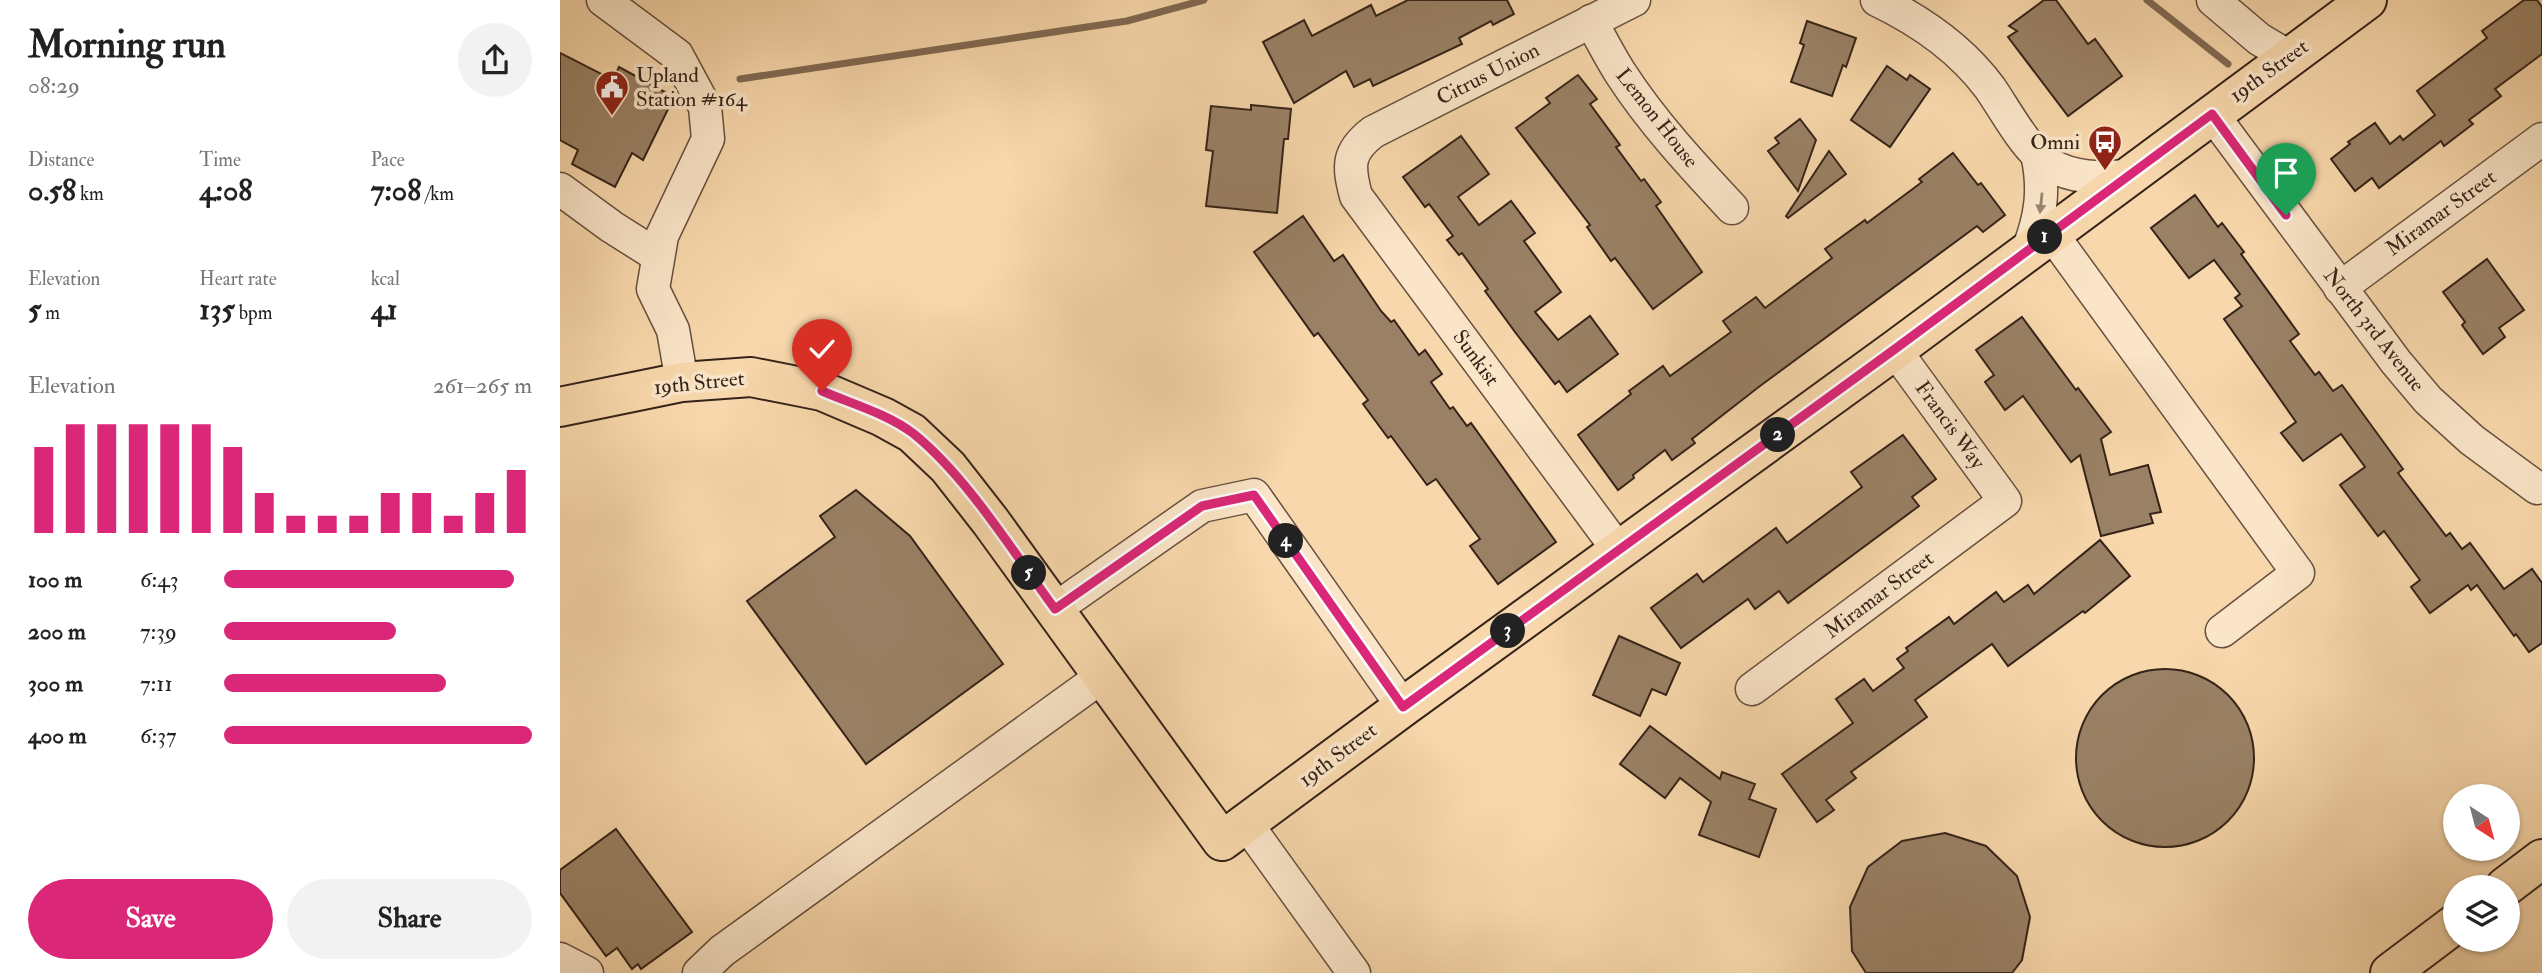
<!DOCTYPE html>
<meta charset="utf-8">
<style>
:root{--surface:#fff;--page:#f2f2f2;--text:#222;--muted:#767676;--accent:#db2777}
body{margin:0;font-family:"IM FELL Double Pica",serif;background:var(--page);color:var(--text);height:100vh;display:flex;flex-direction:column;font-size:26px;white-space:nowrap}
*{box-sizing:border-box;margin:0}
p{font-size:23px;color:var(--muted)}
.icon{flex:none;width:38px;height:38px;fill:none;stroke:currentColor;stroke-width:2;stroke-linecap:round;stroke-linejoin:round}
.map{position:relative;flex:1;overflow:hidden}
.side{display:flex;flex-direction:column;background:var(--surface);width:560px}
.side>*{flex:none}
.needle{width:46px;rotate:144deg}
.fabs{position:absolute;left:1883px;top:784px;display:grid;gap:14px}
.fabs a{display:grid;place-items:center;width:77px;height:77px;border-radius:50%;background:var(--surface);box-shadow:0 2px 5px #0004;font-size:35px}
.pin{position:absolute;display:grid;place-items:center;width:60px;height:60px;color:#fff;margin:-72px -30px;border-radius:50% 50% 50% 0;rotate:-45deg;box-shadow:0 0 7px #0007}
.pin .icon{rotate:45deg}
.km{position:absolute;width:35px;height:35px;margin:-18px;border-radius:50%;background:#222;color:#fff;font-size:19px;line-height:35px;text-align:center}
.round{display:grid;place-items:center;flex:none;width:74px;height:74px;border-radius:37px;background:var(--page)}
.head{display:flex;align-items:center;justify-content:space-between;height:119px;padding:0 28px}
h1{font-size:38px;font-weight:700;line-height:52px}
.metrics{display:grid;grid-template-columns:repeat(3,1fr);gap:10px;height:119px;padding:7px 28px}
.metrics div{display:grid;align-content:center}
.metrics b{font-size:30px;font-weight:700}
.metrics small{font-size:19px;font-weight:400}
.metrics p{font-size:19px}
.chart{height:196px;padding:14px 28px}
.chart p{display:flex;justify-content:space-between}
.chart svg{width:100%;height:126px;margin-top:7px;stroke:var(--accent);stroke-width:6}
.cta{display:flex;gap:14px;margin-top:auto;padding:14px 28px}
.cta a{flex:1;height:80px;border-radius:42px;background:var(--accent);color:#fff;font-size:28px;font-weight:700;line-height:80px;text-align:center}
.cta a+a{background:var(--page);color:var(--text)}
ul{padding:0 28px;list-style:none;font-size:23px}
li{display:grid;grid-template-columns:112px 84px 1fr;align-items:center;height:52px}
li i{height:18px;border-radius:9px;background:var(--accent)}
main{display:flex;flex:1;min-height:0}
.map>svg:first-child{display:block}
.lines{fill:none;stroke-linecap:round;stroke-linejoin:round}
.stream{stroke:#826a53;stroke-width:7}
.building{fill:#9a8165;stroke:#352319;stroke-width:2}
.minor-casing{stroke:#66503e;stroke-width:35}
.major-casing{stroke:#352319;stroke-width:42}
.highway-casing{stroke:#352319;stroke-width:42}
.minor{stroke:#fae5c8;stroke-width:32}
.major{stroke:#f7d7ab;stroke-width:38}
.highway{stroke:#f7d7ab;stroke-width:38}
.oneway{fill:#988470}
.route-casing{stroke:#fff;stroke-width:14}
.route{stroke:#db2777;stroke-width:9}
.labels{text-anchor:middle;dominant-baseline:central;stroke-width:7;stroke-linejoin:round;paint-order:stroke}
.street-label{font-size:21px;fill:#352319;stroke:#fae5c8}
.poi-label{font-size:21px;fill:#352319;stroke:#fae5c8;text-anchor:start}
</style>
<main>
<section class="side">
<div class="head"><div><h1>Morning run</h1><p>08:29</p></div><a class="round"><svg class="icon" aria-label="share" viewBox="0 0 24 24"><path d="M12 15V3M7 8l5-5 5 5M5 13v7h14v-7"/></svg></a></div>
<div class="metrics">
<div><p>Distance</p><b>0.58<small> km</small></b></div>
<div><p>Time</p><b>4:08</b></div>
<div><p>Pace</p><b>7:08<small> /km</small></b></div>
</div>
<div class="metrics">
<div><p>Elevation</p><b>5<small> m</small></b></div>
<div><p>Heart rate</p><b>135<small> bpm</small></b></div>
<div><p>kcal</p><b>41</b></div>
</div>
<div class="chart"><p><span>Elevation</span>261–265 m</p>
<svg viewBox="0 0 160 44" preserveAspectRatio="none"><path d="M5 44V14M15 44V6M25 44V6M35 44V6M45 44V6M55 44V6M65 44V14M75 44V30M85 44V38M95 44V38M105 44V38M115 44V30M125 44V30M135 44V38M145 44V30M155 44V22"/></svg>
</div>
<ul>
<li><b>100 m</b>6:43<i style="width:94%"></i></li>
<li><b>200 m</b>7:39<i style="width:56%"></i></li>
<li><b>300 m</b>7:11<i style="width:72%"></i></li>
<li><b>400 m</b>6:37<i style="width:100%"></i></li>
</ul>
<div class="cta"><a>Save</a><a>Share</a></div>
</section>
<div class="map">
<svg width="1982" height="973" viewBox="0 0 1982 973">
<rect width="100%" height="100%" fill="#f7d7ab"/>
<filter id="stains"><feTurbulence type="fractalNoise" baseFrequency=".00286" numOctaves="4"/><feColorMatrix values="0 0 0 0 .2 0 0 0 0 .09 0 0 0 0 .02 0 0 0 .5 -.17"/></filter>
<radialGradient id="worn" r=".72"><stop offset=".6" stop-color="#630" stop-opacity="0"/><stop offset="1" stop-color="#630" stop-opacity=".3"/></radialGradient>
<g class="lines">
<!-- stream -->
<g class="stream">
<path d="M1587,0L1668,64"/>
<path d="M180,79L567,21L644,0"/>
</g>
</g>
<!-- building -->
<g class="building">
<path d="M848,0H947L954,14L933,25L931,21L899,38L902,44L813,86L810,79L794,87L786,71L734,103L703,42L744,20L752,36L811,5L816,16Z"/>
<path d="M1484,0H1496L1528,44L1535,39L1562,76L1508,116L1448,37L1457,31L1449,26Z"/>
<path d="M1964,0H1977L1982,7V54L1935,89L1941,96L1909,120L1913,124L1884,146L1881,141L1819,188L1812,178L1795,191L1771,159L1790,144L1788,142L1815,123L1830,144L1840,136L1843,140L1875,115L1857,91L1927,38L1922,31Z"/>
<path d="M1247,21L1296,38L1286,67L1283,65L1272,96L1231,82L1244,45L1240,43Z"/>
<path d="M0,53L53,80L59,67L114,97L83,160L72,153L55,187L12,164L18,150L0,140Z"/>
<path d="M1327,66L1347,80L1350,75L1370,89L1330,147L1291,120Z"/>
<path d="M1018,75L1037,99L1030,104L1060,145L1056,147L1081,181L1084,179L1101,202L1096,206L1142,272L1093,309L1055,258L1051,261L1027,227L1030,225L956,128L990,103L986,98Z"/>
<path d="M691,105L731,109L728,139H724L717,213L646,206L653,151L646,150L651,106L691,110Z"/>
<path d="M1240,119L1256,140L1238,191L1208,151L1219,143L1215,138Z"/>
<path d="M901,136L929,174L898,197L919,225L951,201L975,233L964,241L1001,292L975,312L998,340L1030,316L1058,354L1007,392L999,381L995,384L955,332L925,291L928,289L902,253L899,255L887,240L893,236L869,204L865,207L843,177Z"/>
<path d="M1269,151L1286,174L1228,218L1226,216Z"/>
<path d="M1393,153L1418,185L1421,183L1445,215L1423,232L1417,226L1200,386L1132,439L1135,443L1112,460L1105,450L1073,475L1074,478L1058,490L1018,435L1071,394L1069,391L1103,366L1110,376L1171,332L1163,321L1196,297L1205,308L1272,258L1265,249L1305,220L1307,223L1362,182L1359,179Z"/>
<path d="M1635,195L1658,227L1662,223L1684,252L1681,254L1739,334L1730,341L1755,375L1759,372L1773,391L1782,385L1843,469L1838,473L1886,536L1890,533L1902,549L1910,543L1944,589L1972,569L1982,583V643L1969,652L1956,634L1954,636L1917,585L1911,590L1908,585L1870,613L1851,587L1860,580L1824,531L1818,536L1780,485L1805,467L1781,434L1743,461L1721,433L1736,422L1664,319L1682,306L1675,298L1680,294L1654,260L1629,278L1591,228Z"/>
<path d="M743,216L774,261L783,255L821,311L831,322L834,320L859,355L865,350L882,374L871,382L890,409L893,407L907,426L911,423L996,542L938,584L910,546L920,539L876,479L867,485L831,436L828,438L803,404L808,400L758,333L754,336L694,252Z"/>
<path d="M1927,259L1964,310L1939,328L1945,337L1923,354L1902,325L1905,322L1883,292Z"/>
<path d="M1462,317L1516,390L1518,388L1551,432L1541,439L1550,475L1588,465L1601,512L1590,514L1593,523L1541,536L1520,455L1511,462L1463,396L1445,410L1425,382L1434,375L1416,350Z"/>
<path d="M1343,435L1376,479L1352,497L1359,506L1228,603L1219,591L1195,609L1188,599L1121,648L1091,608L1137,574L1143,582L1216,528L1227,543L1302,487L1291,472Z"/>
<path d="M296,490L350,536L443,664L306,764L187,601L275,537L260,516Z"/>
<path d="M1540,540L1570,576L1525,613L1523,611L1448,666L1432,644L1355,700L1367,717L1291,772L1296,778L1266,800L1274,810L1257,822L1222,774L1293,723L1276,699L1304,679L1313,691L1344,668L1337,659L1348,651L1346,648L1389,617L1394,624L1436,592L1444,602L1468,585L1474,594Z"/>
<path d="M1059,636L1120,663L1106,695L1092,689L1080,716L1033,695Z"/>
<circle cx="1605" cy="758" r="89"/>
<path d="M1090,726L1160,779L1162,772L1195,784L1189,799L1216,809L1199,857L1139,835L1151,802L1120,778L1105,798L1060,764Z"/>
<path d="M56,829L132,932L81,969L78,964L72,969L57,948L46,956L0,893V870Z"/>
<path d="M1385,833L1426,846L1457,876L1470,917L1462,960L1452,973H1306L1292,951L1290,907L1308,867L1342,841Z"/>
</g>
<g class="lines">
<!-- minor casing -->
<g class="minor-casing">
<g id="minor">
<path d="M43,0L117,55L145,107L148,139L102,236L93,289L113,330L122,382"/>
<path d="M1317,0C1361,21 1401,49 1430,88C1446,111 1466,150 1489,164C1513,179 1541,178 1568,176"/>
<path d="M1653,0L1699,39L1729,57"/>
<path d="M1031,21C1041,39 1050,57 1061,74C1092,122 1132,165 1172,208"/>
<path d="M1652,114L1836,362L1868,400L1912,440L1977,488"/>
<path d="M0,189L52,227L98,256"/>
<path d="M1491,233L1738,573L1662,631"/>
<path d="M1468,250C1481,217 1485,189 1477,154"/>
<path d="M1780,288L1982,139"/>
<path d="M1059,551L796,196C788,166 787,152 813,132L1074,0"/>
<path d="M495,609L642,506L694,495L843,707"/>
<path d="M1192,689L1445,501L1335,350"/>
<path d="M686,823L794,973"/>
<path d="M0,959L27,973"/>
<path d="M139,973L162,951L544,675"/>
</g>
</g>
<!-- major casing -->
<g class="major-casing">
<path id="major" d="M0,407L122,382L191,377L262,391L323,417L352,433L388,467L431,522L662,841L843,707L1335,350L1807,0"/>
</g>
<!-- highway casing -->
<g class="highway-casing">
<g id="highway">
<path d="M1945,887L1982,859"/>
<path d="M1830,973L1895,924"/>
</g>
</g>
<!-- minor -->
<use href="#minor" class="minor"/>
<!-- major -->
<use href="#major" class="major"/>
<!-- highway -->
<use href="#highway" class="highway"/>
</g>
<!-- one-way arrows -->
<defs><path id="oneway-solid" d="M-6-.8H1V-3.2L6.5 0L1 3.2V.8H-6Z" transform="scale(1.75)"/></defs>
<use class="oneway" href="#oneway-solid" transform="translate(1481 203) rotate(96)"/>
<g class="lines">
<!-- route casing -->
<g class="route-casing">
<path id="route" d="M262,391C292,404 328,414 354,434C408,478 453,552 495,609L642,506L694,495L843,707L1335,349L1652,114L1726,215"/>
</g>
<!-- route -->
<use href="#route" class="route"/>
</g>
<!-- icons -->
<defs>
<g id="civic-pin" transform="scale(1.75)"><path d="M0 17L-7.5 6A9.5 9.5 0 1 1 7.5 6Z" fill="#8f2418" stroke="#fae5c8"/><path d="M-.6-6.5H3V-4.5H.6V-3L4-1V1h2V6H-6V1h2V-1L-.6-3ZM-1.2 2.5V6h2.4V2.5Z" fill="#fff"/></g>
<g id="bus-pin" transform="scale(1.75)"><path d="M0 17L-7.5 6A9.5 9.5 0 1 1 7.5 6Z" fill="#8f2418" stroke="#fae5c8"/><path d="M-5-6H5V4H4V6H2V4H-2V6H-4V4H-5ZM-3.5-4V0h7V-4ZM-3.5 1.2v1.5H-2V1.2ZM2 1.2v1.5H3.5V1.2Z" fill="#fff"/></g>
</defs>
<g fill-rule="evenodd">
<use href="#civic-pin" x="52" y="87"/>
<use href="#bus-pin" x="1545" y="142"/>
</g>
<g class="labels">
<!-- street labels -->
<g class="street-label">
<text transform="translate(1709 71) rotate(-36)">19th Street</text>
<text transform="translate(928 74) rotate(-27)">Citrus Union</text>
<text transform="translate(1097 118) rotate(52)">Lemon House</text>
<text transform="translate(1881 213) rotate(-36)">Miramar Street</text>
<text transform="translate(1814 330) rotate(52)">North 3rd Avenue</text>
<text transform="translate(916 358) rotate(54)">Sunkist</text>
<text transform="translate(139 383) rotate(-6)">19th Street</text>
<text transform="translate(1390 425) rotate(54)">Francis Way</text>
<text transform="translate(1319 595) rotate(-37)">Miramar Street</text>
<text transform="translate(778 755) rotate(-37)">19th Street</text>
</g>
<!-- poi labels -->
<g class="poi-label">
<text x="76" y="75">Upland<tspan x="76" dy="24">Station #164</tspan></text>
<text x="1520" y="142" text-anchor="end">Omni</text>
</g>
</g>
<rect width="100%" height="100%" filter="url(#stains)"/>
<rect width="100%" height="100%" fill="url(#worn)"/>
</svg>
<div class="fabs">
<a><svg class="needle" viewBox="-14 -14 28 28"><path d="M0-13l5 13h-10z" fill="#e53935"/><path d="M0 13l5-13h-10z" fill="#767676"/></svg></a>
<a><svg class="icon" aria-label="layers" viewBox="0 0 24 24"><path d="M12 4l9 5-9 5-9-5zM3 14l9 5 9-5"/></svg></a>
</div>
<div class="pin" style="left:1726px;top:215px;background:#1e9e55"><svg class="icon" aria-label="arrive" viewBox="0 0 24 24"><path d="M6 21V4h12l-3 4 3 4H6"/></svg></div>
<div class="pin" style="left:262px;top:391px;background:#d93025"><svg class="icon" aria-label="check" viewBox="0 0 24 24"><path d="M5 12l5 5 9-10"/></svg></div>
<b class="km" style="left:1485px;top:237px">1</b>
<b class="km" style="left:1218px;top:435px">2</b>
<b class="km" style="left:948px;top:631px">3</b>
<b class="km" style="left:726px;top:541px">4</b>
<b class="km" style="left:469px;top:573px">5</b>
</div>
</main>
